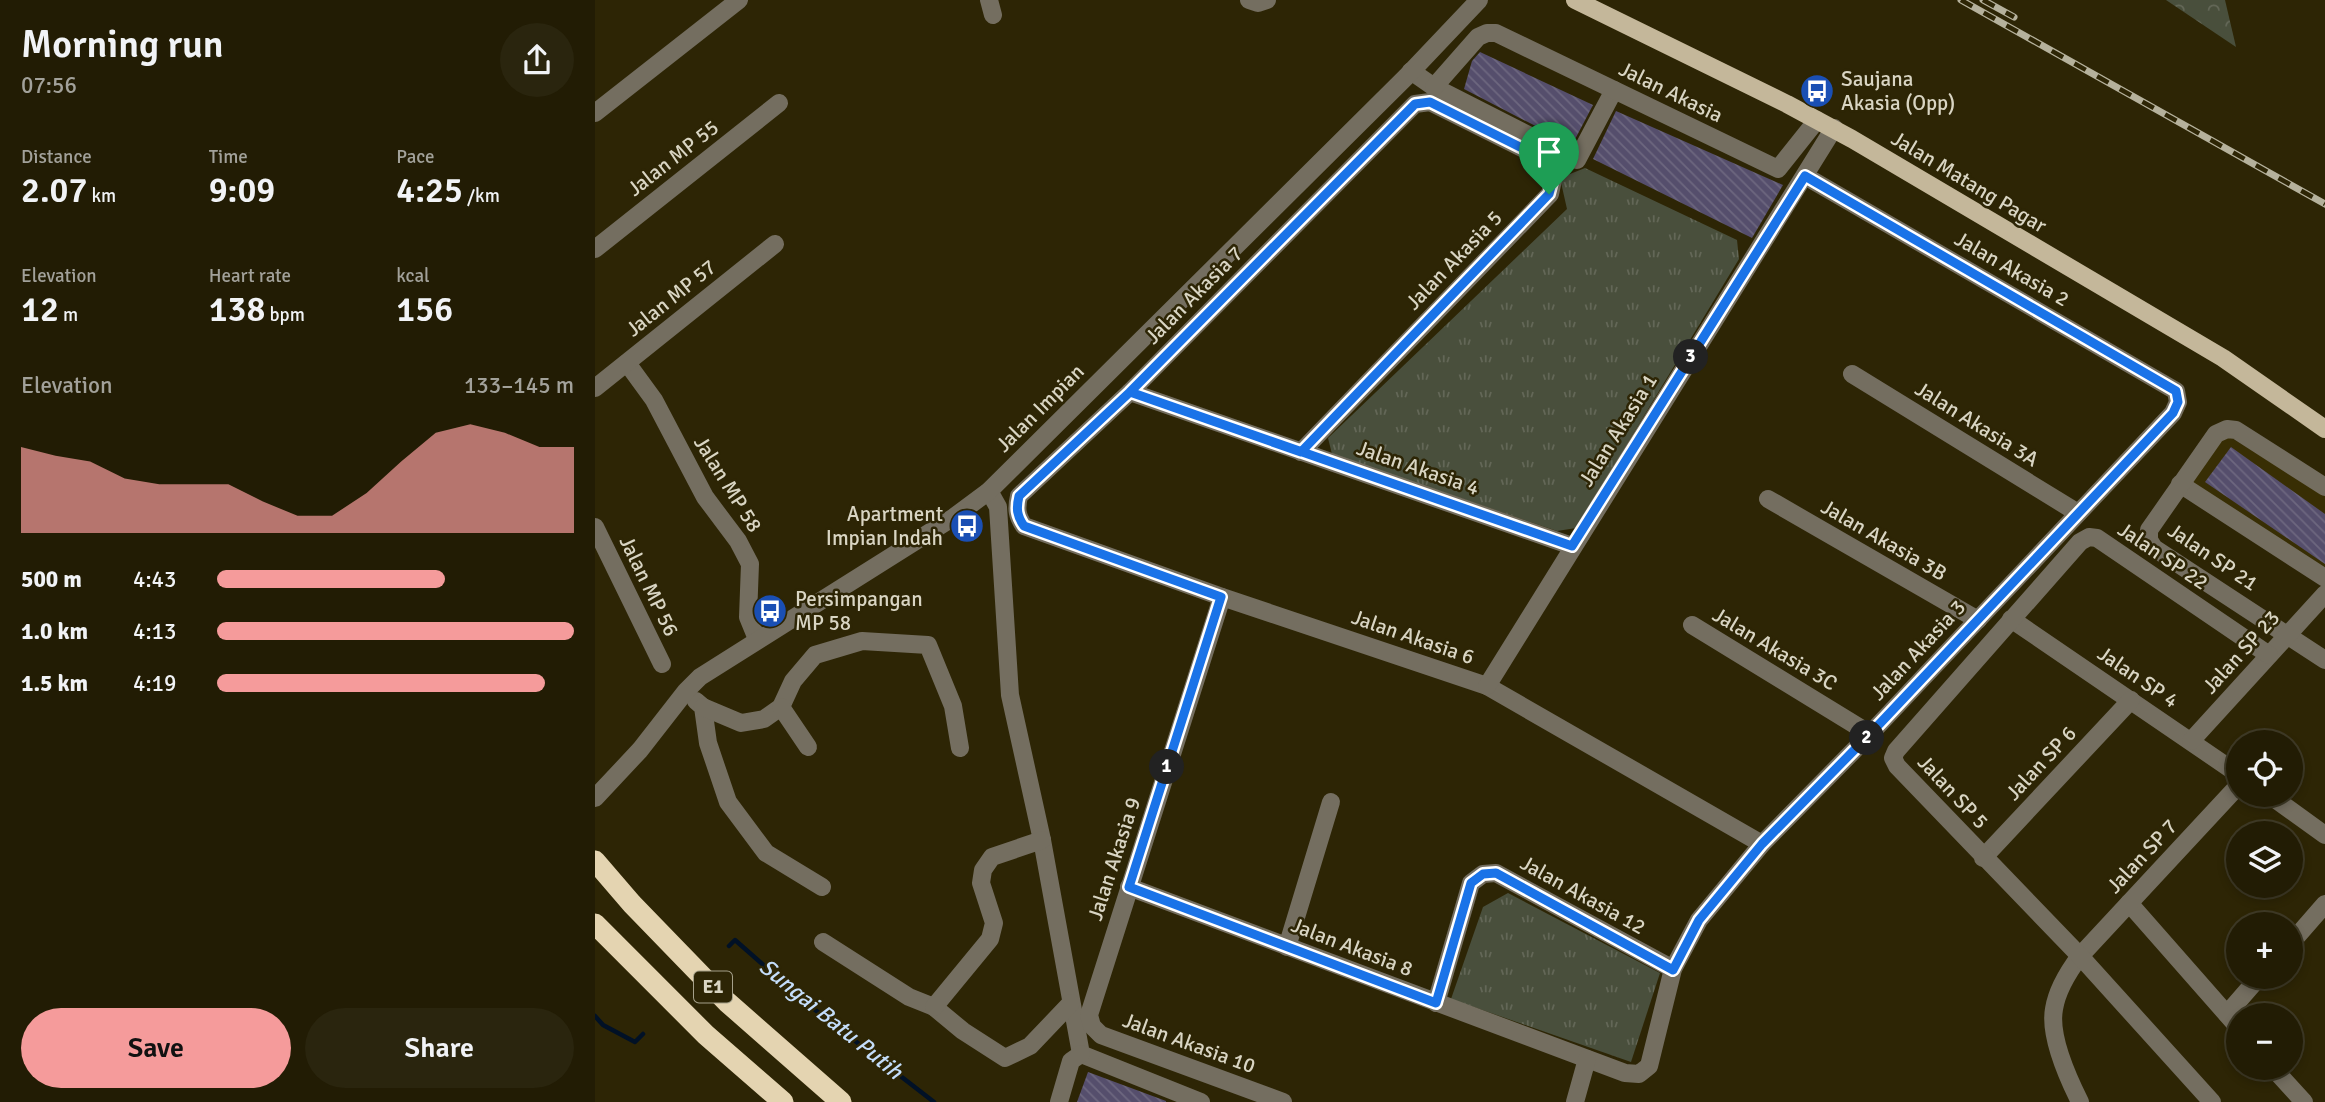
<!DOCTYPE html>
<meta charset="utf-8">
<style>
:root{--surface:#221c04;--page:#2a250e;--text:#f1f3f6;--muted:#a2a19a;--line:#3f3a26;--accent:#f59b9b}
body{margin:0;font-family:Signika,sans-serif;background:var(--page);color:var(--text);height:100vh;display:flex;flex-direction:column;font-size:26px;white-space:nowrap}
*{box-sizing:border-box;margin:0}
p{font-size:23px;color:var(--muted)}
.icon{flex:none;width:38px;height:38px;fill:none;stroke:currentColor;stroke-width:2;stroke-linecap:round;stroke-linejoin:round}
.map{position:relative;flex:1;overflow:hidden}
.details{display:flex;flex-direction:column;background:var(--surface);width:595px}
.details>*{flex:none}
.controls{position:absolute;left:1631px;top:730px;display:grid;gap:14px}
.controls a{display:grid;place-items:center;width:77px;height:77px;border-radius:50%;background:var(--surface);box-shadow:0 4px 10px #0003,0 0 0 2px var(--line);font-size:35px}
.pin{position:absolute;display:grid;place-items:center;width:60px;height:60px;color:#fff;margin:-72px -30px;border-radius:50% 50% 50% 0;rotate:-45deg;box-shadow:0 0 7px #0007}
.pin .icon{rotate:45deg}
.km{position:absolute;width:35px;height:35px;margin:-18px;border-radius:50%;background:#222;color:#fff;font-size:19px;line-height:35px;text-align:center}
.round{display:grid;place-items:center;flex:none;width:74px;height:74px;border-radius:37px;background:var(--page)}
.overview{display:flex;align-items:center;justify-content:space-between;height:119px;padding:0 21px}
h1{font-size:38px;font-weight:600;line-height:52px}
.stats{display:grid;grid-template-columns:repeat(3,1fr);gap:10px;height:119px;padding:7px 21px}
.stats div{display:grid;align-content:center}
.stats b{font-size:35px;font-weight:600}
.stats small{font-size:19px;font-weight:400}
.stats p{font-size:19px}
.chart{height:196px;padding:14px 21px}
.chart p{display:flex;justify-content:space-between}
.chart svg{width:100%;height:126px;margin-top:7px;fill:var(--accent);opacity:.7}
.cta{display:flex;gap:14px;margin-top:auto;padding:14px 21px}
.cta a{flex:1;height:80px;border-radius:42px;background:var(--accent);color:#111;font-size:28px;font-weight:600;line-height:80px;text-align:center}
.cta a+a{background:var(--page);color:var(--text)}
ul{padding:0 21px;list-style:none;font-size:23px}
li{display:grid;grid-template-columns:112px 84px 1fr;align-items:center;height:52px}
li i{height:18px;border-radius:9px;background:var(--accent)}
main{display:flex;flex:1;min-height:0}
.map>svg:first-child{display:block}
.built{fill:#382e04}
.forest{fill:url(#forest-crowns)}
.park{fill:url(#park-tufts)}
.lines{fill:none;stroke-linecap:round;stroke-linejoin:round}
.stream{stroke:#011126;stroke-width:4.5}
.building{fill:url(#building-back-hatch)}
.minor{stroke:#746e60;stroke-width:18}
.major{stroke:#c4b79a;stroke-width:18}
.highway{stroke:#e4d4b1;stroke-width:21}
.rail-casing{stroke:#b5b19c;stroke-width:7}
.rail{stroke:#2d2505;stroke-width:4.5;stroke-dasharray:13;stroke-linecap:butt}
.route-casing{stroke:#fff;stroke-width:14}
.route{stroke:#1a73e8;stroke-width:9}
.labels{text-anchor:middle;dominant-baseline:central;stroke-width:5;stroke-linejoin:round;paint-order:stroke}
.shield{fill:#2d2505;stroke:#a5a08a;stroke-width:2}
.shield-label{font-size:19px;font-weight:bold;fill:#d9d5c3}
.poi-label{font-size:21px;fill:#d9d5c3;stroke:#2d2505;text-anchor:start}
.street-label{font-size:21px;fill:#d9d5c3;stroke:#2d2505}
.water-label{font-size:23px;font-style:italic;fill:#c4ddfa;stroke:#2d2505}
</style>
<main>
<section class="details">
<div class="overview"><div><h1>Morning run</h1><p>07:56</p></div><a class="round"><svg class="icon" aria-label="share" viewBox="0 0 24 24"><path d="M12 15V3M7 8l5-5 5 5M5 13v7h14v-7"/></svg></a></div>
<div class="stats">
<div><p>Distance</p><b>2.07<small> km</small></b></div>
<div><p>Time</p><b>9:09</b></div>
<div><p>Pace</p><b>4:25<small> /km</small></b></div>
</div>
<div class="stats">
<div><p>Elevation</p><b>12<small> m</small></b></div>
<div><p>Heart rate</p><b>138<small> bpm</small></b></div>
<div><p>kcal</p><b>156</b></div>
</div>
<div class="chart"><p><span>Elevation</span>133–145 m</p>
<svg viewBox="0 0 160 44" preserveAspectRatio="none"><path d="M0 44V14L10 17L20 19L30 25L40 27L50 27L60 27L70 33L80 38L90 38L100 30L110 19L120 9L130 6L140 9L150 14L160 14V44z"/></svg>
</div>
<ul>
<li><b>500 m</b>4:43<i style="width:64%"></i></li>
<li><b>1.0 km</b>4:13<i style="width:100%"></i></li>
<li><b>1.5 km</b>4:19<i style="width:92%"></i></li>
</ul>
<div class="cta"><a>Save</a><a>Share</a></div>
</section>
<div class="map">
<svg width="1730" height="1102" viewBox="0 0 1730 1102">
<defs>
<pattern id="forest-crowns" width="20" height="18" patternUnits="userSpaceOnUse" patternTransform="scale(1.75)"><rect width="20" height="18" fill="#494f3c"/><path d="M2 6a3 3 0 1 1 6 0M12 15a3 3 0 1 1 6 0" fill="none" stroke="#636757"/></pattern>
<pattern id="park-tufts" width="24" height="20" patternUnits="userSpaceOnUse" patternTransform="scale(1.75)"><rect width="24" height="20" fill="#494f3c"/><path d="M3 7l-1-3M5 7V3M7 7l1-3M15 17l-1-3M17 17v-4M19 17l1-3" fill="none" stroke="#636757"/></pattern>
<pattern id="building-back-hatch" width="6" height="6" patternUnits="userSpaceOnUse" patternTransform="scale(1.75)"><rect width="6" height="6" fill="#554e6c"/><path d="M-1 5l2 2M0 0l6 6M5-1l2 2" fill="none" stroke="#6d677f"/></pattern>
</defs>
<rect width="100%" height="100%" fill="#2d2505"/>
<!-- built -->
<path class="built" d="M1633,436L1730,495V574L1591,484L1625,440Z"/>
<!-- forest -->
<path class="forest" d="M1571,0H1630L1641,47Z"/>
<!-- park -->
<g class="park">
<path d="M990,168L1142,240L1144,259L981,528L962,531L737,454L733,438L972,209L965,178Z"/>
<path d="M913,893L1065,973L1036,1062L856,999L888,907Z"/>
</g>
<g class="lines">
<!-- stream -->
<g class="stream">
<path d="M134,946L140,940L215,1006L339,1102"/>
<path d="M0,1016L8,1025L40,1042L48,1034"/>
</g>
</g>
<!-- building -->
<g class="building">
<path d="M885,52L998,105L977,145L869,89L877,61Z"/>
<path d="M1021,111L1188,185L1157,238L998,159Z"/>
<path d="M1636,447L1730,514V564L1610,482Z"/>
<path d="M493,1072L571,1101V1102H482Z"/>
</g>
<g class="lines">
<!-- minor -->
<g class="minor">
<path d="M394,0L398,15"/>
<path d="M654,0L663,3L672,0"/>
<path d="M816,71L839,87L982,160L1019,90"/>
<path d="M839,87L883,37L892,33H901L1183,169L1222,120"/>
<path d="M0,113L144,0"/>
<path d="M0,249L184,103"/>
<path d="M32,363L59,400L110,497L143,541L155,564L153,617L162,639"/>
<path d="M1257,374L1483,513"/>
<path d="M0,388L180,244"/>
<path d="M535,392L977,546"/>
<path d="M706,452L955,194L959,175L949,159L835,102L820,104L535,392L424,496C421,509 422,516 429,526L627,597L892,686L1167,844"/>
<path d="M1585,484L1730,578"/>
<path d="M1730,487L1641,430L1632,429L1621,434L1554,530V540L1559,548L1730,660"/>
<path d="M394,491L403,507L415,695L447,840L486,1054L606,1102"/>
<path d="M1173,499L1383,620"/>
<path d="M0,527L67,664"/>
<path d="M627,597L494,1015L497,1026L506,1035L688,1102"/>
<path d="M1416,619L1643,774"/>
<path d="M1097,625L1275,734"/>
<path d="M892,686L1239,128"/>
<path d="M101,701L108,707L113,743L133,802L171,853L227,887"/>
<path d="M108,707L146,723L169,719L186,707L198,681L220,655L267,641L333,645L358,706L365,748"/>
<path d="M186,707L213,747"/>
<path d="M1596,741L1730,594"/>
<path d="M1673,794L1730,835"/>
<path d="M0,798L45,750L91,691L105,677L359,517L394,491L811,77L884,0"/>
<path d="M1388,858L1536,700"/>
<path d="M534,887L1030,1073L1044,1074L1054,1066L1078,969L1104,920L1167,844L1275,734L1578,413L1583,402L1581,391L1210,176"/>
<path d="M1534,903L1643,1027"/>
<path d="M228,942L314,997L339,1007L368,1031L410,1058L435,1046L476,1003"/>
<path d="M1696,943L1730,904"/>
<path d="M692,947L736,802"/>
<path d="M841,1003L876,883L888,874L901,873L1078,969"/>
<path d="M339,1007L395,939L399,923L386,883L388,870L397,857L447,840"/>
<path d="M1632,1014L1665,976"/>
<path d="M1678,1068L1709,1102"/>
<path d="M464,1102L476,1061L486,1054"/>
<path d="M980,1102L992,1059"/>
<path d="M1485,1102C1473,1078 1454,1036 1459,1009C1462,990 1473,972 1485,956L1643,786"/>
<path d="M1617,1102L1485,956L1302,766L1298,758L1301,751L1485,542L1494,537L1502,538L1674,655"/>
</g>
<!-- major -->
<path class="major" d="M980,0L1192,104L1257,139L1628,358L1730,429"/>
<!-- highway -->
<g class="highway">
<path d="M0,861L37,904L132,1002L246,1102"/>
<path d="M0,924L111,1035L188,1102"/>
</g>
<!-- rail casing -->
<g class="rail-casing">
<g id="rail">
<path d="M1366,0L1730,204"/>
<path d="M1388,0L1419,17"/>
</g>
</g>
<!-- rail -->
<use href="#rail" class="rail"/>
</g>
<g class="lines">
<!-- route casing -->
<g class="route-casing">
<path id="route" d="M954,194L706,452L535,392L424,496C421,509 422,516 429,526L626,597L534,887L841,1003L876,883L888,874L901,873L1078,970L1104,920L1167,844L1275,734L1578,413L1583,402L1581,391L1210,176L977,546C829,495 682,443 535,392L820,104L835,102L949,159L959,175L954,194"/>
</g>
<!-- route -->
<use href="#route" class="route"/>
</g>
<!-- icons -->
<defs>
<g id="bus-disc" transform="scale(1.75)"><circle r="9.5" fill="#1a4fb4" stroke="#2d2505"/><path d="M-5-6H5V4H4V6H2V4H-2V6H-4V4H-5ZM-3.5-4V0h7V-4ZM-3.5 1.2v1.5H-2V1.2ZM2 1.2v1.5H3.5V1.2Z" fill="#fff"/></g>
</defs>
<g fill-rule="evenodd">
<use href="#bus-disc" x="1222" y="91"/>
<use href="#bus-disc" x="372" y="526"/>
<use href="#bus-disc" x="175" y="611"/>
</g>
<g class="labels">
<!-- shield labels -->
<rect class="shield" x="99" y="971.5" width="38" height="31" rx="5"/>
<g class="shield-label">
<text x="118" y="987">E1</text>
</g>
<!-- poi labels -->
<g class="poi-label">
<text x="1246" y="79">Saujana<tspan x="1246" dy="24">Akasia (Opp)</tspan></text>
<text x="348" y="514" text-anchor="end">Apartment<tspan x="348" dy="24">Impian Indah</tspan></text>
<text x="200" y="599">Persimpangan<tspan x="200" dy="24">MP 58</tspan></text>
</g>
<!-- street labels -->
<g class="street-label">
<text transform="translate(1076 92) rotate(26)">Jalan Akasia</text>
<text transform="translate(78 158) rotate(-38)">Jalan MP 55</text>
<text transform="translate(1374 182) rotate(31)">Jalan Matang Pagar</text>
<text transform="translate(859 260) rotate(-46)">Jalan Akasia 5</text>
<text transform="translate(1417 269) rotate(30)">Jalan Akasia 2</text>
<text transform="translate(599 295) rotate(-45)">Jalan Akasia 7</text>
<text transform="translate(76 298) rotate(-39)">Jalan MP 57</text>
<text transform="translate(445 408) rotate(-45)">Jalan Impian</text>
<text transform="translate(1382 424) rotate(32)">Jalan Akasia 3A</text>
<text transform="translate(1023 430) rotate(-58)">Jalan Akasia 1</text>
<text transform="translate(823 468) rotate(19)">Jalan Akasia 4</text>
<text transform="translate(133 484) rotate(58)">Jalan MP 58</text>
<text transform="translate(1289 540) rotate(30)">Jalan Akasia 3B</text>
<text transform="translate(1568 556) rotate(34)">Jalan SP 22</text>
<text transform="translate(1618 557) rotate(34)">Jalan SP 21</text>
<text transform="translate(54 586) rotate(64)">Jalan MP 56</text>
<text transform="translate(818 637) rotate(19)">Jalan Akasia 6</text>
<text transform="translate(1180 649) rotate(31)">Jalan Akasia 3C</text>
<text transform="translate(1323 650) rotate(-47)">Jalan Akasia 3</text>
<text transform="translate(1646 652) rotate(-48)">Jalan SP 23</text>
<text transform="translate(1543 677) rotate(34)">Jalan SP 4</text>
<text transform="translate(1446 763) rotate(-47)">Jalan SP 6</text>
<text transform="translate(1358 792) rotate(47)">Jalan SP 5</text>
<text transform="translate(1547 856) rotate(-47)">Jalan SP 7</text>
<text transform="translate(519 859) rotate(-72)">Jalan Akasia 9</text>
<text transform="translate(988 895) rotate(29)">Jalan Akasia 12</text>
<text transform="translate(757 947) rotate(21)">Jalan Akasia 8</text>
<text transform="translate(594 1043) rotate(20)">Jalan Akasia 10</text>
</g>
<!-- water labels -->
<g class="water-label">
<text transform="translate(236 1019) rotate(39)">Sungai Batu Putih</text>
</g>
</g>
</svg>
<div class="controls">
<a><svg class="icon" aria-label="locate" viewBox="0 0 24 24"><circle cx="12" cy="12" r="6"/><path d="M12 2v4M12 18v4M2 12h4M18 12h4"/></svg></a>
<a><svg class="icon" aria-label="layers" viewBox="0 0 24 24"><path d="M12 4l9 5-9 5-9-5zM3 14l9 5 9-5"/></svg></a>
<a>+</a>
<a>−</a>
</div>
<div class="pin" style="left:954px;top:194px;background:#1e9e55"><svg class="icon" aria-label="arrive" viewBox="0 0 24 24"><path d="M6 21V4h12l-3 4 3 4H6"/></svg></div>
<b class="km" style="left:572px;top:767px">1</b>
<b class="km" style="left:1272px;top:738px">2</b>
<b class="km" style="left:1096px;top:357px">3</b>
</div>
</main>
